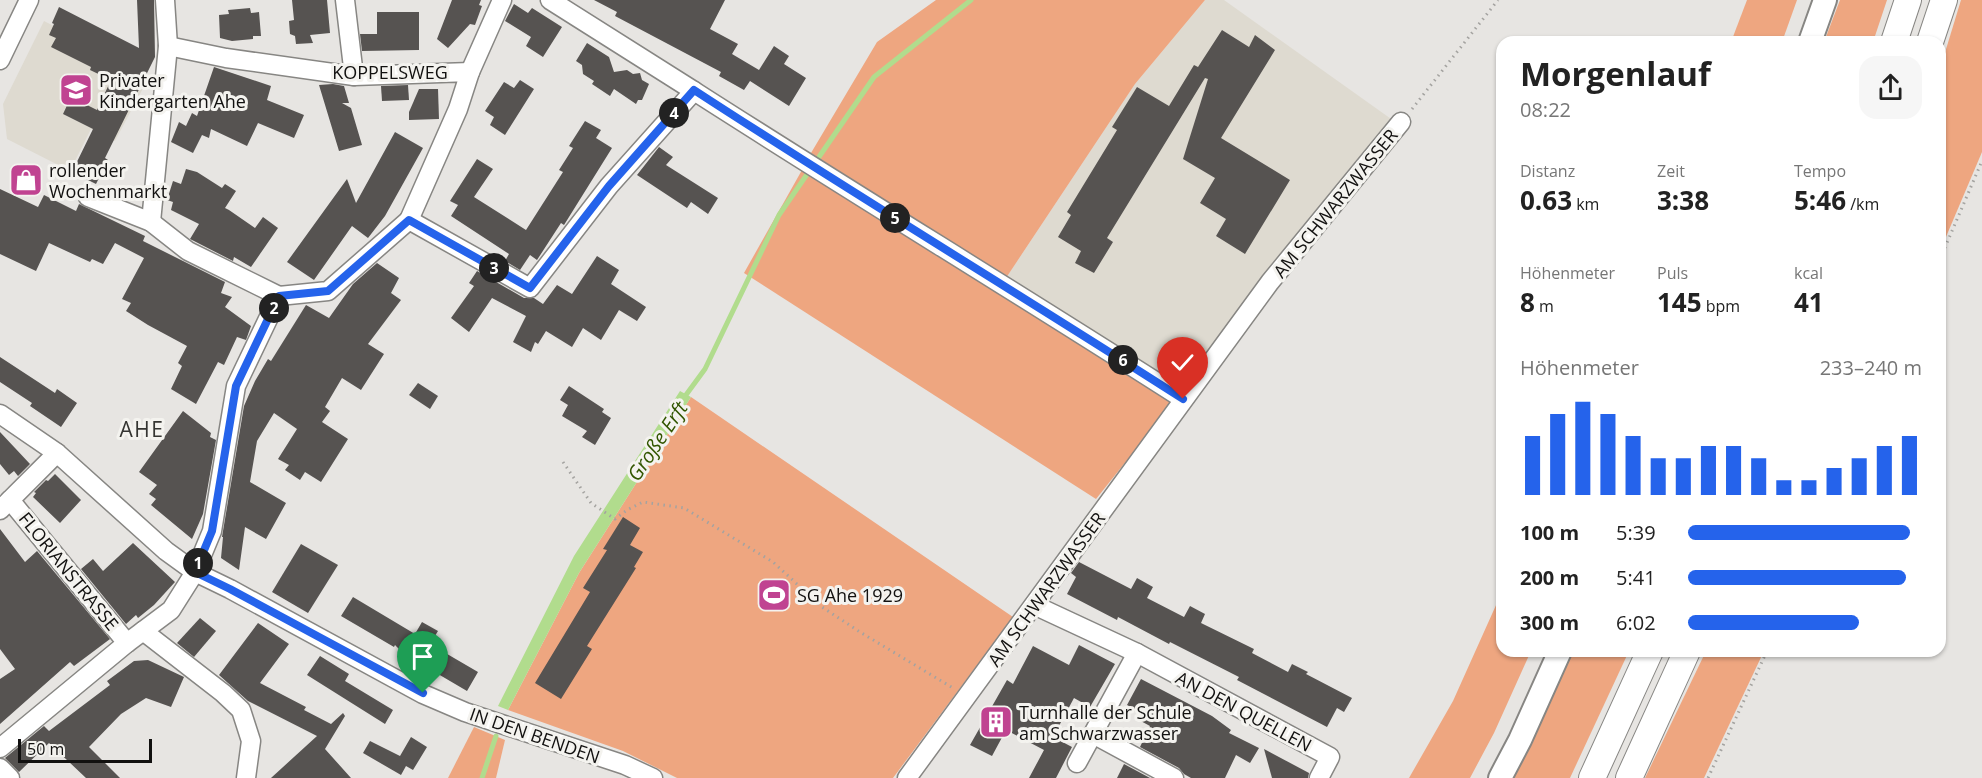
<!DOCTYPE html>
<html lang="de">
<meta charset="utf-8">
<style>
:root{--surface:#fff;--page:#f6f6f6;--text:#222;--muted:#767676;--accent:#2563eb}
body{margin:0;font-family:"Open Sans",sans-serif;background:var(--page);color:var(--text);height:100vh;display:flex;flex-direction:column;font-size:22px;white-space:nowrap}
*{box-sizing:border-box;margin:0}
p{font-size:20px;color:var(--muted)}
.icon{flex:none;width:33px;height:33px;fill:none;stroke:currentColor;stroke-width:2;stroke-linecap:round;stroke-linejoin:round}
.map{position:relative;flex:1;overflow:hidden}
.side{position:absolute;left:1496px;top:36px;width:450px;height:621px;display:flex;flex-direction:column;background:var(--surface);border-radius:18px;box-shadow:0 2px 4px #0004}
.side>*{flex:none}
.scale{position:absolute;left:18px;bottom:15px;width:134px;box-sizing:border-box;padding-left:6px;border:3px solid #121110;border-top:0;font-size:16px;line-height:21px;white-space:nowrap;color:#121110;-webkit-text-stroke:4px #f4f3ef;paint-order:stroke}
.pin{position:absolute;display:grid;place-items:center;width:51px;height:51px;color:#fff;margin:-62px -26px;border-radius:50% 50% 50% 0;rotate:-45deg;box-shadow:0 0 6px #0007}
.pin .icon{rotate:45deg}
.km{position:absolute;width:30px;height:30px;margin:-15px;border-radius:50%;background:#222;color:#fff;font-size:16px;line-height:30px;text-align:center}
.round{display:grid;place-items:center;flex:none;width:63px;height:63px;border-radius:18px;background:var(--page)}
.headline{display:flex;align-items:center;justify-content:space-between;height:102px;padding:0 24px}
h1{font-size:33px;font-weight:700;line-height:45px}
.figures{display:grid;grid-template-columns:repeat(3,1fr);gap:9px;height:102px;padding:6px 24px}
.figures div{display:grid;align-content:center}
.figures b{font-size:26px;font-weight:700}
.figures small{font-size:16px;font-weight:400}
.figures p{font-size:16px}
.chart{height:168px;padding:12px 24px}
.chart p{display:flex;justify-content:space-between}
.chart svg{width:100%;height:108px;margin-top:6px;stroke:var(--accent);stroke-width:6}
ul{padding:0 24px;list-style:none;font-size:20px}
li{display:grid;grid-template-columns:96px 72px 1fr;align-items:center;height:45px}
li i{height:15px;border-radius:8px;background:var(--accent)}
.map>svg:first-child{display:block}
.built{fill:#dedad0}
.green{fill:#eea680}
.water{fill:#b1dc8d}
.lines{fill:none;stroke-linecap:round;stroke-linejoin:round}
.stream{stroke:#b1dc8d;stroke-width:5}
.building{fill:#565351}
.minor-casing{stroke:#878683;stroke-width:21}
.major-casing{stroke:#878683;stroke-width:26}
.highway-casing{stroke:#878683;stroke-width:28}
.path{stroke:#a4a3a0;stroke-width:3;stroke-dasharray:1.5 4.5;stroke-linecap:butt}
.minor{stroke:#fff;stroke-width:18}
.major{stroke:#fff;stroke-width:22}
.highway{stroke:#fff;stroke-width:26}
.route-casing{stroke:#fff;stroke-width:12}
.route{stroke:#2563eb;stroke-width:8}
.labels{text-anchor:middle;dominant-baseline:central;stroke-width:6;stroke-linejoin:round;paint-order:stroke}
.street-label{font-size:18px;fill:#121110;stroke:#f4f3ef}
.poi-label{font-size:18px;fill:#121110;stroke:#f4f3ef;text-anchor:start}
.water-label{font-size:20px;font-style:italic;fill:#325600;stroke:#f4f3ef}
.quarter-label{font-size:21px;letter-spacing:1.5px;fill:#353532;stroke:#f4f3ef}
</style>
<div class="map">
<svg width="1982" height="778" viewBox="0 0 1982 778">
<rect width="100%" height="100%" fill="#e7e5e2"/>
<!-- built -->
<g class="built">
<path d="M1205,0H1224L1394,121L1180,389L1006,278L1135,84Z"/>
<path d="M44,21L150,75L115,141L91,129L70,171L7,139L3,104Z"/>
</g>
<!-- green -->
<g class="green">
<path d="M936,0H1205L1135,84L1006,278L811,153L877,42Z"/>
<path d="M1747,0H1797L1782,42H1731Z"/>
<path d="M1840,0H1887L1873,42H1824Z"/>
<path d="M1961,0H1982V152L1940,251V69Z"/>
<path d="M802,170L1176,399L1096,499L744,273Z"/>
<path d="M691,397L1013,617L893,778H677L623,751L508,710L579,573Z"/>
<path d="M1501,594L1502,651H1531L1494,733L1470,778H1409L1453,701Z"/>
<path d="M1571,651H1629L1570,778H1514Z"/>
<path d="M1706,651H1764L1704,778H1645Z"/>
<path d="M474,727L505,740L496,778H448Z"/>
</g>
<!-- water -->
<path class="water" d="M680,391L691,397L579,573L508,710L498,706L574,556Z"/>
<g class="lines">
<!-- stream -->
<g class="stream">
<path d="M683,399L705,369L779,215L874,77L971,0"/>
<path d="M482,778L496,736"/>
</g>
</g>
<!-- building -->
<g class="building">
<path d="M137,0H154L155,57L105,158L108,160L96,184L72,172L93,129L63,114L71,97L97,110L111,80L90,70L91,67L51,47L56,38L49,35L54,24L52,23L59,7L139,48Z"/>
<path d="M292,0H327L330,33L310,35L313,43L296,44L295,36L290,34L289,21L294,20Z"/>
<path d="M452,0H481L479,5L482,6L475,25L470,24L448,48L437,39Z"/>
<path d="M594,0H725L710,29L738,44L732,54L759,70L774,46L789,56L784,64L806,78L789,106L750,81L744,90L719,76L721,72L615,16L617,12Z"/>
<path d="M514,4L528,13L532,8L562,27L543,57L526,46L531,37L505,21Z"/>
<path d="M250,8L251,13L259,12L261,36H253V39L232,41L220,38L219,15L229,14L228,10Z"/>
<path d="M377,12H419V50L362,51L360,34H377Z"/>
<path d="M1222,30L1249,47L1255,35L1275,50L1221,138L1290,180L1245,254L1216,236L1226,219L1200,203L1215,178L1183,159L1208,79L1205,78L1107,238L1113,242L1094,273L1075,263L1081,251L1058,237L1071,215L1067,212L1117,130L1112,127L1137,87L1169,106L1194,65L1198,67Z"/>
<path d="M587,43L609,57L614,72L627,70L633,74L640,73L642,80L649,84L642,100H638L636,104L614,89L610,96L592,84L594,81L583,74L582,65L576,61Z"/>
<path d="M214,67L271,86L267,100L304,115L294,138L258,123L247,146L211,129L209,138L202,135L193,153L171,142L179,122L186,126L192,113L197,116Z"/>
<path d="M520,80L534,89L505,135L490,125L494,117L485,111L504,82L514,88Z"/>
<path d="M333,84L344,86L349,103H342L351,108L362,145L339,151L319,85Z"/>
<path d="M408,85L409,100L382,101L381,86Z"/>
<path d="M419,89H438L439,119L409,120V112Z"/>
<path d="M585,121L601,130L596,138L612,148L564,225L561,223L537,260L530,255L520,270L505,261L509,254L451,216L458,205L450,201L477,159L493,169L474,197L526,230L563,172L559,170L573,148L569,146Z"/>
<path d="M395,132L423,148L385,216L368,238L352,226L314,280L287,262L347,179L356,203Z"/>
<path d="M659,147L673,157L666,165L718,198L708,214L691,202L687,208L637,175Z"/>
<path d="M186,169L197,172L222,188L225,184L236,191L225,208L229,210L255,228L263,217L278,228L251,267L234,257L233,261L194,241L190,239L199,224L171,210L173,202L167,200L173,181L181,184Z"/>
<path d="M0,189L38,207L44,195L76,211L79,204L145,236L143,241L225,282L221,293L232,297L225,307L251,326L246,340L237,337L224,365L218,362L196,404L171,389L182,366L178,363L187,346L148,325L126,311L131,303L122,299L144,258L115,243L103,264L92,259L90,262L49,243L36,271L0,254Z"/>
<path d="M597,256L619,270L611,284L646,307L637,321L619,310L601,340L583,328L572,347L546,331L538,344L535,342L531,352L513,342L526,316L492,298L469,332L451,318L474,286L469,283L477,271L524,298H534L543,304L557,285L572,294Z"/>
<path d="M377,263L399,278L391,293L401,300L368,344L384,354L361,390L342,378L325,407L330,411L322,422L348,439L321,482L305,472L300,480L285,470L289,465L278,459L297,429L274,413L257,441L250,482L286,503L266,539L245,527L239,570L221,558L223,537H222L244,406L255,381L268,359L271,361L306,305L329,318L353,284Z"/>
<path d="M0,357L55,393L57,389L77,403L61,427L30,406L32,403L0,382Z"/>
<path d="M418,383L438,396L430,409L409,395Z"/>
<path d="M569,386L604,409L602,412L611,418L595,445L582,437L587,431L562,416L568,405L560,400Z"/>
<path d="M183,411L211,433L210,437L216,440L203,514L192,539L151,505L156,499L149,494L157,485L139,472Z"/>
<path d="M0,432L30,464L18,476L14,471L9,475L0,464Z"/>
<path d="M55,474L81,500L60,523L33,497L36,493L34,492L46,480L48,481Z"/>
<path d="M623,517L640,528L630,545L643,552L634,567L636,568L587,646L592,649L561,699L535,683L590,592L583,588L607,550L603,549Z"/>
<path d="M0,529L25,562L37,551L110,639L74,666L70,662L0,724V679L15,669L0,649Z"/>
<path d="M133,543L175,582L154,605L138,618L136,615L126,624L81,569L93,559L103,571Z"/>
<path d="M301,544L338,565L308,613L272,592Z"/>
<path d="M1079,562L1131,589L1137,578L1153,587L1147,598L1184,617L1190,606L1205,614L1201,623L1254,649L1252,653L1288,672L1292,664L1308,672L1306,674L1352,698L1344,712L1337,708L1327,727L1237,680L1239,677L1170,642L1169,644L1118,617L1117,620L1067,594L1076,577L1071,573Z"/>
<path d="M353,597L415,634L422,622L438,631L430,644L478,672L467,691L404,654L395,645L394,647L341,616Z"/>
<path d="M200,618L216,631L194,657L177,643Z"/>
<path d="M258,623L289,644L260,683L306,707L304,710L331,724L343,713L345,716L325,749L351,778H271L317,736L248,701L219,675Z"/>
<path d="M1079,645L1115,664L1090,707L1074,698L1053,737L1072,747L1056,778H1029L1044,750L1006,730L992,756L970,745L1007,680L1013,684L1033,646L1069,665Z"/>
<path d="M320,656L349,674L345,681L393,710L385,724L307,675Z"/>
<path d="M148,660L184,677L171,707L146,698L121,714L89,747L120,778H86L49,743L19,772L5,758L44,726L49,731L110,685L107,681L134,661Z"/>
<path d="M1141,679L1212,716L1231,730L1229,733L1259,748L1250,763L1236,755L1225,778H1191L1184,774L1179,768L1140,747L1150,726L1137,719L1141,712L1127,705Z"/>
<path d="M411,737L427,747L413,770L406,766L401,775L363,753L370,741L400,756Z"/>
<path d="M1264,749L1309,773L1308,778H1272Z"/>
<path d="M1124,764L1150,778H1117Z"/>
</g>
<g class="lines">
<!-- minor casing -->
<g class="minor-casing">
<g id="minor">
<path d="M345,0L354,76"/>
<path d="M550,0L694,91"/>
<path d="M168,46L226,58L354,76L470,72L458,109L409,220"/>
<path d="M0,60L29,0"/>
<path d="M470,72L502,0"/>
<path d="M151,222L168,46L165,0"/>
<path d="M279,296L328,291L409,220L530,288L609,186L694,91C856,195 1021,295 1183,399"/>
<path d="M0,414L57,453L166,551L195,572L230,589L423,694L465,712L625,765L653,778"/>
<path d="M10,500L127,643"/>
<path d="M0,510L57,453"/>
<path d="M1034,605L1137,653L1330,757L1319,778"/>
<path d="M143,631L223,693L241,710L251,741L246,778"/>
<path d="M1093,734L1174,778"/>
<path d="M0,748L127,643L171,610L195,572L212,531L236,386L279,296L188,251L151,222L88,197"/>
<path d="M1077,763L1137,653"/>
<path d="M0,768L10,778"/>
<path d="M907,778L1270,282L1401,122"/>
</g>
</g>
<!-- major casing -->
<g class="major-casing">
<g id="major">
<path d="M1810,42L1825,0"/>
<path d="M1500,778L1520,740L1560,651"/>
</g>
</g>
<!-- highway casing -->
<g class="highway-casing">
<g id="highway">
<path d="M1894,42L1908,0"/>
<path d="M1930,42L1944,0"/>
<path d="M1592,778L1650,651"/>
<path d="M1629,778L1687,651"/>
</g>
</g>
<!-- path -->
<g class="path">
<path d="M1412,109L1498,0"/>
<path d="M1940,259L1982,161"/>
<path d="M563,462L591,503L615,519L627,510L643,502L684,508L773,562L822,607L860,632L953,688"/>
<path d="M1708,778L1767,651"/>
</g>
<!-- minor -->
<use href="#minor" class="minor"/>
<!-- major -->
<use href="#major" class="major"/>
<!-- highway -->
<use href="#highway" class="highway"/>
</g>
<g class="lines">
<!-- route casing -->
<g class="route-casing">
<path id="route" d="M423,693L230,589L195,572L212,531L236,386L279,296L328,291L409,220L530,288L609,186L694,90C855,195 1021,295 1183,399"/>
</g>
<!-- route -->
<use href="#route" class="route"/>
</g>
<!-- icons -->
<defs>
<g id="school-square" transform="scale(1.725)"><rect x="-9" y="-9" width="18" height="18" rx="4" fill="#c04391" stroke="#f4f3ef"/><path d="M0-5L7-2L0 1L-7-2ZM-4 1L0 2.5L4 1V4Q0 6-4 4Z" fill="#fff"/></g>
<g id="shop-square" transform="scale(1.725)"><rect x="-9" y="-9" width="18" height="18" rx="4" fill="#c04391" stroke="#f4f3ef"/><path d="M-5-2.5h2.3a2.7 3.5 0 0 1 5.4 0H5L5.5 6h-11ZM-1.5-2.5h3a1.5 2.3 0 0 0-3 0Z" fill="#fff"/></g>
<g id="stadium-square" transform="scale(1.725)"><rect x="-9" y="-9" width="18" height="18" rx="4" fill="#c04391" stroke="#f4f3ef"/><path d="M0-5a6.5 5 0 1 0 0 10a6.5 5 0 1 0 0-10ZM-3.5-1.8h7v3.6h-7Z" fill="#fff"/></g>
<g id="building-square" transform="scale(1.725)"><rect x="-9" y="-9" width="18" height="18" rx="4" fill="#c04391" stroke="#f4f3ef"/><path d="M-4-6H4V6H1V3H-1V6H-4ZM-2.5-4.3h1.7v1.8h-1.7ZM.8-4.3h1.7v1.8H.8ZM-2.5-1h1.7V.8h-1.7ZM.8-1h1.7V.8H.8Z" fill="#fff"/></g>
</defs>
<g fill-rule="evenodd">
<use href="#school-square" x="76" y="90"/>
<use href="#shop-square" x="26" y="180"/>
<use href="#stadium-square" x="774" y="595"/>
<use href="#building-square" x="996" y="722"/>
</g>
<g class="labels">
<!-- street labels -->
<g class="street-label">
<text x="390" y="72">KOPPELSWEG</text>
<text transform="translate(1335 203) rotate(-51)">AM SCHWARZWASSER</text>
<text transform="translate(69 571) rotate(51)">FLORIANSTRASSE</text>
<text transform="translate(1046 589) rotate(-54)">AM SCHWARZWASSER</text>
<text transform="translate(1244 711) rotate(28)">AN DEN QUELLEN</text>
<text transform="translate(535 735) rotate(19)">IN DEN BENDEN</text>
</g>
<!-- poi labels -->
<g class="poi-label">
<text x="99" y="80">Privater<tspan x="99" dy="21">Kindergarten Ahe</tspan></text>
<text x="49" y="170">rollender<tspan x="49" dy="21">Wochenmarkt</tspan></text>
<text x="797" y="595">SG Ahe 1929</text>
<text x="1019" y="712">Turnhalle der Schule<tspan x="1019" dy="21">am Schwarzwasser</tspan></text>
</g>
<!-- water labels -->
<g class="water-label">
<text transform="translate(657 441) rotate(-56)">Große Erft</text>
</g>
<!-- quarter labels -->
<g class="quarter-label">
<text x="142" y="429">AHE</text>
</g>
</g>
</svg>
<div class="scale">50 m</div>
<div class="pin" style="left:423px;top:693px;background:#1e9e55"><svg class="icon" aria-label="arrive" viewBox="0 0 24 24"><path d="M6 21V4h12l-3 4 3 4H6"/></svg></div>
<div class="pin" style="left:1183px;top:399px;background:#d93025"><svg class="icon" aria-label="check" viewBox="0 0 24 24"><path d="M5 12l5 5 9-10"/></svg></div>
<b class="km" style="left:198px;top:563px">1</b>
<b class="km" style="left:274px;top:308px">2</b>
<b class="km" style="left:494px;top:268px">3</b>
<b class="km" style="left:674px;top:113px">4</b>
<b class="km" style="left:895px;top:218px">5</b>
<b class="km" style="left:1123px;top:360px">6</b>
<section class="side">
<div class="headline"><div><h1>Morgenlauf</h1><p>08:22</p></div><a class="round"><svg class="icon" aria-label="share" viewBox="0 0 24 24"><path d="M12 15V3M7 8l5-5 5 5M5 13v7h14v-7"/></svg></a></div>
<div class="figures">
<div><p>Distanz</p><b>0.63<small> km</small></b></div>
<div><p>Zeit</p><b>3:38</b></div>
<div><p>Tempo</p><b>5:46<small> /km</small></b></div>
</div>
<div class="figures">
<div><p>Höhenmeter</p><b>8<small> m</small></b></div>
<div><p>Puls</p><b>145<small> bpm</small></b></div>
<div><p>kcal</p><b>41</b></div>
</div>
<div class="chart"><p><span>Höhenmeter</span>233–240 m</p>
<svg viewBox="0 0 160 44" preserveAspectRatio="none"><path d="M5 44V20M15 44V11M25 44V6M35 44V11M45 44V20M55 44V29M65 44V29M75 44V24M85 44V24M95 44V29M105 44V38M115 44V38M125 44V33M135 44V29M145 44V24M155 44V20"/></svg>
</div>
<ul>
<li><b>100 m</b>5:39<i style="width:95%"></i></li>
<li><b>200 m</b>5:41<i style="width:93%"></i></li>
<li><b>300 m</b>6:02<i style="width:73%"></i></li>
</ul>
</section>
</div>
